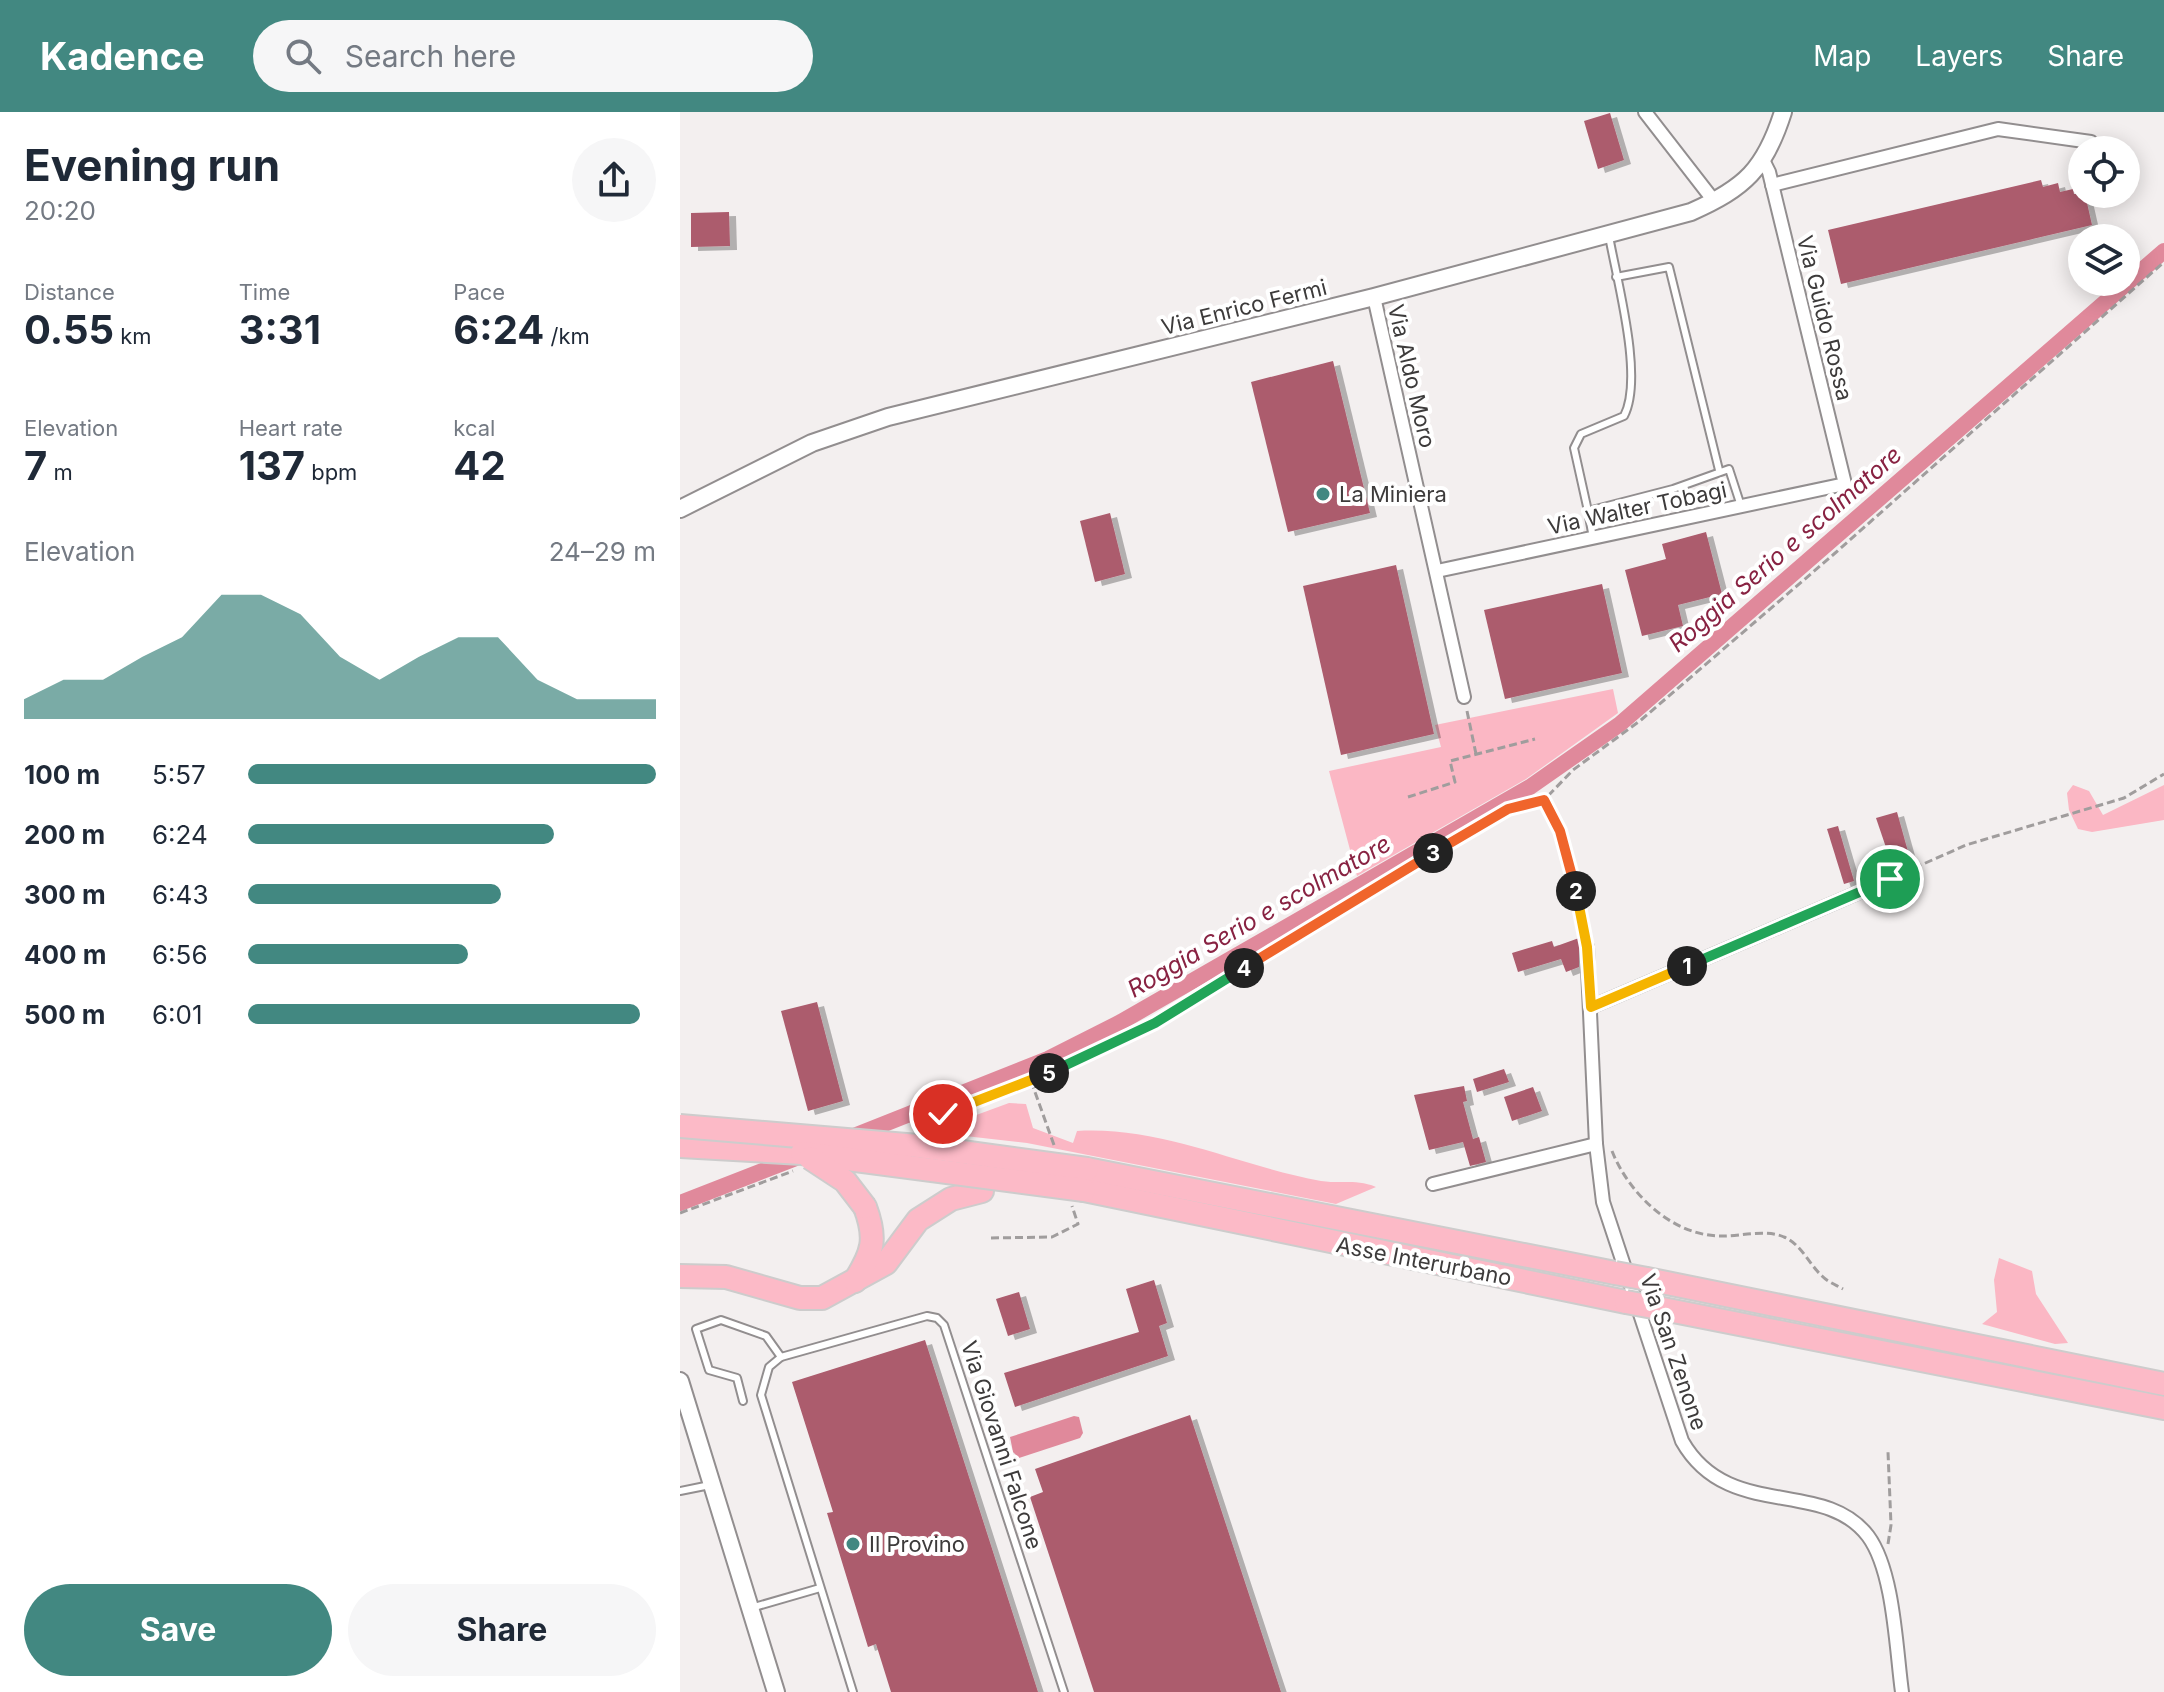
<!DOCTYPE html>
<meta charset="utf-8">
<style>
:root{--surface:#fff;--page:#f6f6f7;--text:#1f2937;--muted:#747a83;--accent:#428881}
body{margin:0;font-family:Inter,sans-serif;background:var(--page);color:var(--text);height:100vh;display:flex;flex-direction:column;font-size:30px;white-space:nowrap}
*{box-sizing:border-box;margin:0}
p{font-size:26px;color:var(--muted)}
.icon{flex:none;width:44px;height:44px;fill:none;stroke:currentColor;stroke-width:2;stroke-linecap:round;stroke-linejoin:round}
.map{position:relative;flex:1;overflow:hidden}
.drawer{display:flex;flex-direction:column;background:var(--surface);width:680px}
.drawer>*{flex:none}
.buttons{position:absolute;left:1388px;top:24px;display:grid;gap:16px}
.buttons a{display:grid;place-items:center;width:72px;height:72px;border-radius:50%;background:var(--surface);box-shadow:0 4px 20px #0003;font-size:40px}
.pin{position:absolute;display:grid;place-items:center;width:68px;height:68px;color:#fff;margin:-34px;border:4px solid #fff;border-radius:50%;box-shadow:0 2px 8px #0007}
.km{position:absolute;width:40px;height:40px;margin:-20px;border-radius:50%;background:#222;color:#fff;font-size:22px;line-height:40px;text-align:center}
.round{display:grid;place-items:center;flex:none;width:84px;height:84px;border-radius:42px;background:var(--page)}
.headline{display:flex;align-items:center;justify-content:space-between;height:136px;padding:0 24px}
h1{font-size:44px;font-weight:700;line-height:60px}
.metrics{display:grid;grid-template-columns:repeat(3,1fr);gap:12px;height:136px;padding:8px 24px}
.metrics div{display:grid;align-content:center}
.metrics b{font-size:40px;font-weight:700}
.metrics small{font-size:22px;font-weight:400}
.metrics p{font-size:22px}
.chart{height:224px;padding:16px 24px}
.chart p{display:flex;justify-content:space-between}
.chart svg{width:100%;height:144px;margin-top:8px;fill:var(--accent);opacity:.7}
.action{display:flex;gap:16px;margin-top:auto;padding:16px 24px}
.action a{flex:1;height:92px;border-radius:48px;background:var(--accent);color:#fff;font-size:32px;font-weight:700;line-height:92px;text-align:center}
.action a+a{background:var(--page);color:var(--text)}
ul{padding:0 24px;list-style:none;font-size:26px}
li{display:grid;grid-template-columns:128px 96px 1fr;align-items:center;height:60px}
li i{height:20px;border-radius:10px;background:var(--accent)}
header{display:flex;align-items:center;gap:48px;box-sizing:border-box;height:112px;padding:0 40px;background:var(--accent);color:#fff}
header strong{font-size:38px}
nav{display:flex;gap:44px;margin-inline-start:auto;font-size:28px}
.search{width:560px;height:72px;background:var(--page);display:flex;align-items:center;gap:20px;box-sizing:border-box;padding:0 28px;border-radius:44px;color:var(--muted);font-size:30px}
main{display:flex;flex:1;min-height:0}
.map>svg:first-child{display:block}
.green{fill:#fbb7c4}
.water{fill:#e0899b}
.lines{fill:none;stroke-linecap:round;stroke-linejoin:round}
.canal{stroke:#e0899b;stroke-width:16}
.building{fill:#ac5b6d;filter:url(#shadow)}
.service-casing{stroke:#928e8f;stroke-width:10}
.minor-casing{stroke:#928e8f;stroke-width:16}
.tertiary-casing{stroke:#928e8f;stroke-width:20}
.trunk-casing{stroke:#cdcccc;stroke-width:26}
.path{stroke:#a09d9d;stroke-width:3;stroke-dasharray:8 4;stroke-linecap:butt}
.service{stroke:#fff;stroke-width:6}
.minor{stroke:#fff;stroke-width:12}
.tertiary{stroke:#fff;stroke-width:16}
.trunk{stroke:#fcbac7;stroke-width:22}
.trunk-bridge-casing{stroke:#cdcccc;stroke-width:26;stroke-linecap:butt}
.trunk-bridge{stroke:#fcbac7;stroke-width:22}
.split-1-casing{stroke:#fff;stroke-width:16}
.split-2-casing{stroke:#fff;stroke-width:16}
.split-3-casing{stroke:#fff;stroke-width:16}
.split-4-casing{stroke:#fff;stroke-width:16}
.split-5-casing{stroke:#fff;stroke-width:16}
.split-6-casing{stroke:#fff;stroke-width:16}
.split-1{stroke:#22a559;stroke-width:10}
.split-2{stroke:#f5b400;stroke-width:10}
.split-3{stroke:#f0652b;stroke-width:10}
.split-4{stroke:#f0652b;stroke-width:10}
.split-5{stroke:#22a559;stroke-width:10}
.split-6{stroke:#f5b400;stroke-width:10}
.poi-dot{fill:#428881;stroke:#fff;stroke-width:3}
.labels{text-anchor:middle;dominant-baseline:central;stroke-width:8;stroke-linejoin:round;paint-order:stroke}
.street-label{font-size:22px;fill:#3d3b3b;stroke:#fff}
.poi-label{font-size:22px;fill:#3d3b3b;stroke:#fff;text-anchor:start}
.water-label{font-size:24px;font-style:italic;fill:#882242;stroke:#fff}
</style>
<header>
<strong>Kadence</strong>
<div class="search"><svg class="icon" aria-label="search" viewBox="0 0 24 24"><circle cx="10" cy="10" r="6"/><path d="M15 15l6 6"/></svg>Search here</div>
<nav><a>Map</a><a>Layers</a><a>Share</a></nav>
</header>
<main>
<section class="drawer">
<div class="headline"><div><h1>Evening run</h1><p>20:20</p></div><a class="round"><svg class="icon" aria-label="share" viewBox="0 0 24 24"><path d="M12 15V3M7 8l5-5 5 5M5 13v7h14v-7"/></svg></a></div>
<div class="metrics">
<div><p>Distance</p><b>0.55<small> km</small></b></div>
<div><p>Time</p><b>3:31</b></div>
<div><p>Pace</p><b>6:24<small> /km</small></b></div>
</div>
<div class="metrics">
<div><p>Elevation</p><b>7<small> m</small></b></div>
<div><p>Heart rate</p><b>137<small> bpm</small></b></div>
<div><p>kcal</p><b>42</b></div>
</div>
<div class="chart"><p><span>Elevation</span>24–29 m</p>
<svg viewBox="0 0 160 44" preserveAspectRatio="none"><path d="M0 44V38L10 32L20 32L30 25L40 19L50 6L60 6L70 12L80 25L90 32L100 25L110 19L120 19L130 32L140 38L150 38L160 38V44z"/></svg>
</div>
<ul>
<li><b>100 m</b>5:57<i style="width:100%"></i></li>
<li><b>200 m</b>6:24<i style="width:75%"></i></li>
<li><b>300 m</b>6:43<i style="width:62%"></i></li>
<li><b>400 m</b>6:56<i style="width:54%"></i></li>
<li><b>500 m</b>6:01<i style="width:96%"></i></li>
</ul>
<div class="action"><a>Save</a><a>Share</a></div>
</section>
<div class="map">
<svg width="1484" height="1580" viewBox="0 0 1484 1580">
<defs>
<filter id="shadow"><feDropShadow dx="7" dy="4" stdDeviation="0" flood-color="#0004"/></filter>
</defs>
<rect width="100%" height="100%" fill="#f3efef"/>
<!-- green -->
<g class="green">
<path d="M933,577L938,601L846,667L677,764L649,659L761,635L755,613Z"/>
<path d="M1393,673L1409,679L1423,703L1484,673V708L1412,720L1398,717L1389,698L1387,681Z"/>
<path d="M329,991L346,992L353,1016L393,1031L397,1019C482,1014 559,1054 641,1069C661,1072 676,1067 696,1075L656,1092L347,1031L250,1020Z"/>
<path d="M1319,1146L1352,1159L1356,1182L1388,1231L1375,1232L1302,1212L1317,1200L1314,1168Z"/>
</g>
<!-- water -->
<path class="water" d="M394,1304L399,1305L403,1321L400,1326L339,1346L333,1340L330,1325Z"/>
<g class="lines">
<!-- canal -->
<g class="canal">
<path d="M169,1026L368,947L441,910L850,675L940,612L1484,139"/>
<path d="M0,1091L121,1044"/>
</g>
</g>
<!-- building -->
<g class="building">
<path d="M930,1L944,48L918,57L904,9Z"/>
<path d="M1361,68L1363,75L1378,71L1380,80L1393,77L1394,82H1405L1412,113L1161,172L1148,118Z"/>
<path d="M49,100L50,134L11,135V101Z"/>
<path d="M653,249L690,401L608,420L571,270Z"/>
<path d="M430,401L445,462L415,470L400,409Z"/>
<path d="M1026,420L1042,482L998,493L1003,514L962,524L945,458L986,447L982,432Z"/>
<path d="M716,453L754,622L661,643L623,474Z"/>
<path d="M922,472L942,561L825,587L804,498Z"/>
<path d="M1217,700L1232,754L1214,759L1196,706Z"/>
<path d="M1158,714L1174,769L1164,772L1147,717Z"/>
<path d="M899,826V855L886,860L881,847L838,860L832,841L872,829L874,835Z"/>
<path d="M137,890L163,989L128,999L101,899Z"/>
<path d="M824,957L829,970L797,980L793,967Z"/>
<path d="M784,974L787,989L783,990L793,1027L799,1025L806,1050L790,1054L783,1030L749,1038L734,983Z"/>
<path d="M853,975L862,999L832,1009L824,985Z"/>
<path d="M474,1168L487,1211L479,1214L488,1244L335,1295L324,1261L459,1220L446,1177Z"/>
<path d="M339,1180L350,1217L328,1224L316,1187Z"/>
<path d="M245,1228L358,1580H211L196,1532L188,1535L147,1401L153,1400L112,1270Z"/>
<path d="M510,1303L601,1580H414L350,1385L363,1380L355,1357Z"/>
</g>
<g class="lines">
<!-- service casing -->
<g class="service-casing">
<g id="service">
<path d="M929,124C937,169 964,266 944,304L901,322L894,336L908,399L993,377L1049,357L1061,394"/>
<path d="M936,165L989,155L1039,358"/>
<path d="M908,399L913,426"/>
<path d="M63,1289L57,1266L29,1258L16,1217L41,1208L86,1224L101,1245"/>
<path d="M0,1379L30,1373"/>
<path d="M71,1496L140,1476"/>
<path d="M173,1580L81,1283L89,1255L101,1245L247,1204L257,1206L264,1213L384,1580"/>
</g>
</g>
<!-- minor casing -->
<g class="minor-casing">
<g id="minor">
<path d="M965,0L1034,89"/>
<path d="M1092,73L1318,17L1411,30"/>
<path d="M694,185L784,585"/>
<path d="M757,459L1165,372L1089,60L1084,50"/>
<path d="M907,835L916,1032L923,1090L1002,1329C1048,1410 1143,1365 1188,1424C1214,1459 1216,1537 1222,1580"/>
<path d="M911,895L1210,767"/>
<path d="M753,1072L916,1032"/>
</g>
</g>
<!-- tertiary casing -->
<g class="tertiary-casing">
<g id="tertiary">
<path d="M0,397L132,331L208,305L694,185L1011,100C1065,76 1085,57 1103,0"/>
<path d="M0,1269L96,1580"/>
</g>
</g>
<!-- trunk casing -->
<g class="trunk-casing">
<g id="trunk">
<path d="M0,1034L122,1041"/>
<path d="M407,1057L935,1161"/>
<path d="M404,1078L946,1190"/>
<path d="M0,1164L46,1165L120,1186H142L206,1151L238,1108L271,1087L302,1079"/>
<path d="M967,1167L1484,1272"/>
<path d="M175,1169C193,1140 197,1127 185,1095"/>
<path d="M973,1195L1484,1296"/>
</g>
</g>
<!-- path -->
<g class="path">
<path d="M787,599L796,642"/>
<path d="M728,685L775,670L770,649L855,627"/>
<path d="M864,688L891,753L905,821"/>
<path d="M1223,761L1286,733L1444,686L1484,662"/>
<path d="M351,969L374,1033"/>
<path d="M232,1014L351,969L475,911L686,780L828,697L864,688L893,658L961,608L1154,442L1484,150"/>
<path d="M932,1039C949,1082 993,1125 1043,1124C1061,1124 1086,1117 1104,1125C1121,1132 1129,1152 1142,1164C1148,1170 1156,1173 1163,1177"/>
<path d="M0,1101L113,1059"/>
<path d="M311,1126L372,1125L398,1112L392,1094"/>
<path d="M1208,1432L1211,1413L1208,1340"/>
</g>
<!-- service -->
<use href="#service" class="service"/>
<!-- minor -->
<use href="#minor" class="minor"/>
<!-- tertiary -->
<use href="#tertiary" class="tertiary"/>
<!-- trunk -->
<use href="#trunk" class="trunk"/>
<!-- trunk-bridge casing -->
<g class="trunk-bridge-casing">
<g id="trunk-bridge">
<path d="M0,1014L238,1034L407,1057"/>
<path d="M122,1041L404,1078"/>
<path d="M130,1046L165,1069L185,1095"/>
<path d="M935,1161L967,1167"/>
<path d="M946,1190L973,1195"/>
</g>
</g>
<!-- trunk-bridge -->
<use href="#trunk-bridge" class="trunk-bridge"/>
</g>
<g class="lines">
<!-- split-1 casing -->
<g class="split-1-casing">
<path id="split-1" d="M1007,854L1210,767"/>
</g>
<!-- split-2 casing -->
<g class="split-2-casing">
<path id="split-2" d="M896,779L907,835L911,895L1007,854"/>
</g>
<!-- split-3 casing -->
<g class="split-3-casing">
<path id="split-3" d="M753,741L828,697L864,688L880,719L896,779"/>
</g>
<!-- split-4 casing -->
<g class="split-4-casing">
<path id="split-4" d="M564,856L753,741"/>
</g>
<!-- split-5 casing -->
<g class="split-5-casing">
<path id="split-5" d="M369,961L475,911L564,856"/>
</g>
<!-- split-6 casing -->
<g class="split-6-casing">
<path id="split-6" d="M263,1002L369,961"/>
</g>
<!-- split-1 -->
<use href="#split-1" class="split-1"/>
<!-- split-2 -->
<use href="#split-2" class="split-2"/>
<!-- split-3 -->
<use href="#split-3" class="split-3"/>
<!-- split-4 -->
<use href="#split-4" class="split-4"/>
<!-- split-5 -->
<use href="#split-5" class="split-5"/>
<!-- split-6 -->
<use href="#split-6" class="split-6"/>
</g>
<!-- markers -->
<g class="poi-dot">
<circle cx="643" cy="382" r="8"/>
<circle cx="173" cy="1432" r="8"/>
</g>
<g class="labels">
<!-- street labels -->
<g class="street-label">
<text transform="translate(564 195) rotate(-14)">Via Enrico Fermi</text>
<text transform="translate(1145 206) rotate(76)">Via Guido Rossa</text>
<text transform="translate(732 264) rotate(77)">Via Aldo Moro</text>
<text transform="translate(957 396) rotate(-12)">Via Walter Tobagi</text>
<text transform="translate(744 1149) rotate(11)">Asse Interurbano</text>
<text transform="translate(994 1240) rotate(71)">Via San Zenone</text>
<text transform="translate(322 1333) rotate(72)">Via Giovanni Falcone</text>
</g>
<!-- poi labels -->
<g class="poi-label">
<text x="659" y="382">La Miniera</text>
<text x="189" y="1432">Il Provino</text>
</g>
<!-- water labels -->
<g class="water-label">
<text transform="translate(1105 437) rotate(-41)">Roggia Serio e scolmatore</text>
<text transform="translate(579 804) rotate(-30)">Roggia Serio e scolmatore</text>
</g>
</g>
</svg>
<div class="buttons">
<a><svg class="icon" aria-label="locate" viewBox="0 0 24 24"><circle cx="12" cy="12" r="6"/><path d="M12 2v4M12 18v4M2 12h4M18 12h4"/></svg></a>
<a><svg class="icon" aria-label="layers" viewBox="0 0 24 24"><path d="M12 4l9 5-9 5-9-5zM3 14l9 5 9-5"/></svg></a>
</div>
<div class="pin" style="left:1210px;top:767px;background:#1e9e55"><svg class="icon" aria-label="arrive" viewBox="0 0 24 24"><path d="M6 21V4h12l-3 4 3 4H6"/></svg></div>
<div class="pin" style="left:263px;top:1002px;background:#d93025"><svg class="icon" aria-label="check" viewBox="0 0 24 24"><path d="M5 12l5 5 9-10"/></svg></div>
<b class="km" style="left:1007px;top:854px">1</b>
<b class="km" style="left:896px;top:779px">2</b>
<b class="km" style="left:753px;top:741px">3</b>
<b class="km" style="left:564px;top:856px">4</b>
<b class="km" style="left:369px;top:961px">5</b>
</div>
</main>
